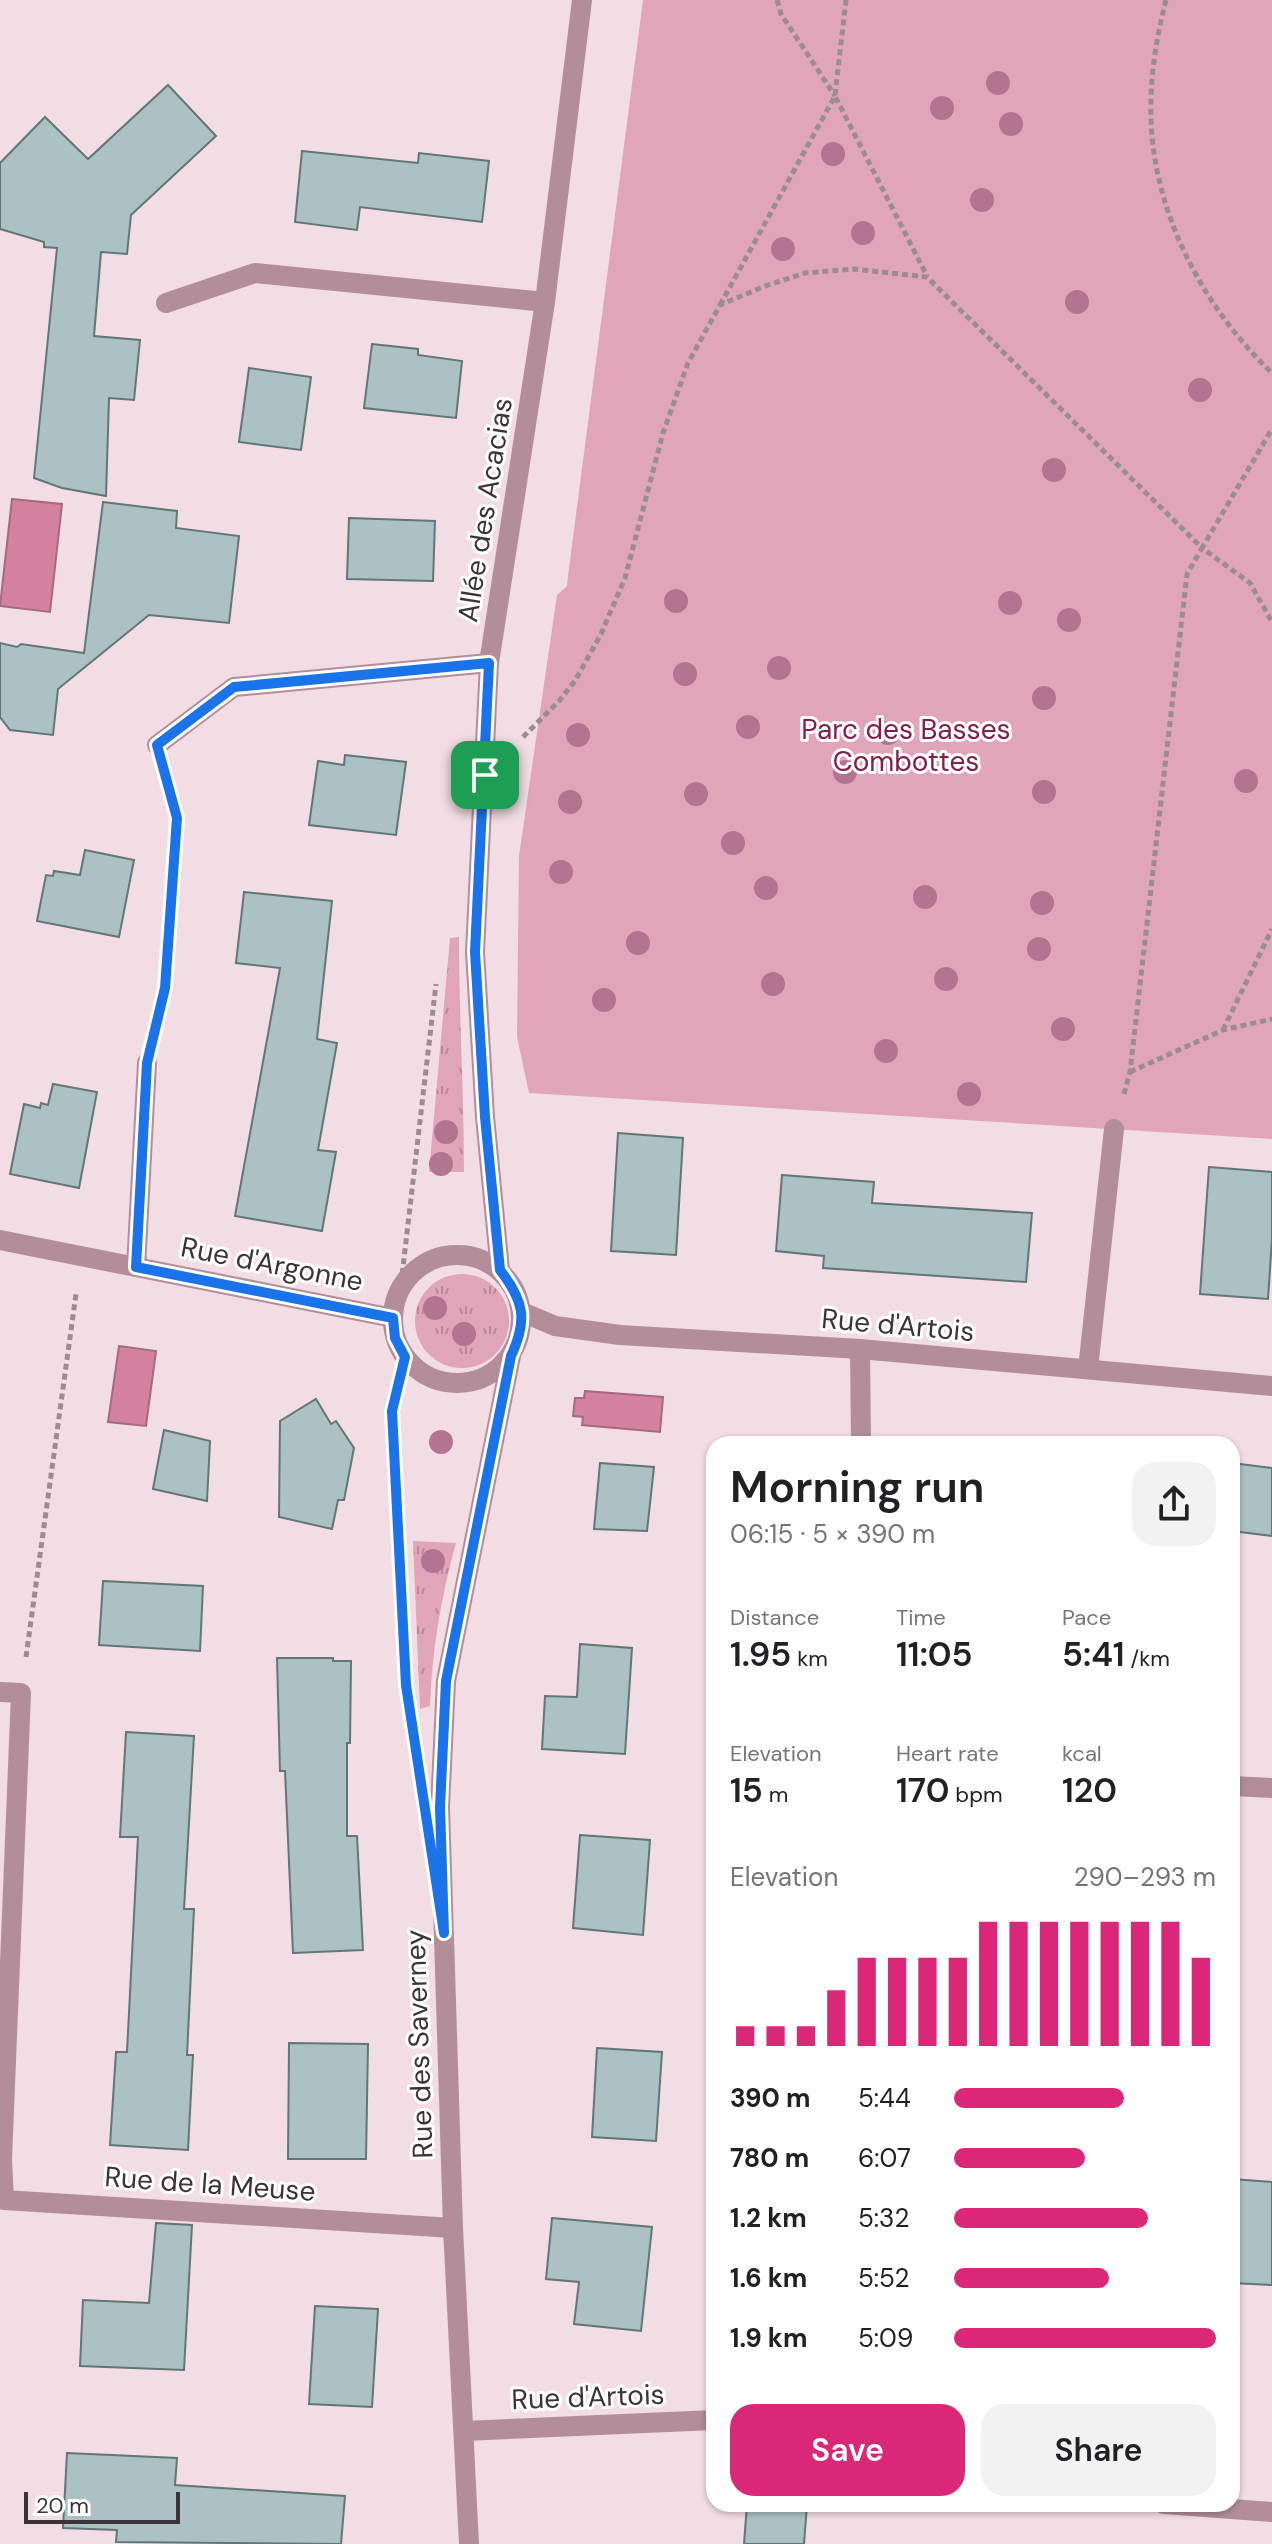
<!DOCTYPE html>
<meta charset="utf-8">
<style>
:root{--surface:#fff;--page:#f2f2f2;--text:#202124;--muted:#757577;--accent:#db2777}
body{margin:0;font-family:"DM Sans",sans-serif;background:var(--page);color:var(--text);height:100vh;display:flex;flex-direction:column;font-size:30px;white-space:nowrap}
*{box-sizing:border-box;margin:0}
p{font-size:26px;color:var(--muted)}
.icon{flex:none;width:44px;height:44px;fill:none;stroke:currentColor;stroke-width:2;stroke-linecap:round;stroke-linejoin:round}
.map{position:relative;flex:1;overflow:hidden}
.details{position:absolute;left:706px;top:1436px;width:534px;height:1076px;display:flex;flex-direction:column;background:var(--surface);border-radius:24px;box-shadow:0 2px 6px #0004}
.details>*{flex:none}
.scale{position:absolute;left:24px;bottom:20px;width:156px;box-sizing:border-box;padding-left:8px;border:4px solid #3b3335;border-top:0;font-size:22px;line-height:28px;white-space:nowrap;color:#3b3335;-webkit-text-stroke:6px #fff;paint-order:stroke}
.pin{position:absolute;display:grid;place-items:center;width:68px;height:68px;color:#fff;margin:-34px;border-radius:16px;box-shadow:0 4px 12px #0006}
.round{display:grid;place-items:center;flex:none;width:84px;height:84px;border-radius:24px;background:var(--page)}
.summary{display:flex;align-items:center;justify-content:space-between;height:136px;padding:0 24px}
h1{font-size:44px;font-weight:600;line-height:60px}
.figures{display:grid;grid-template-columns:repeat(3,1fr);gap:12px;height:136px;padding:8px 24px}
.figures div{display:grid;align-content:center}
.figures b{font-size:34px;font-weight:600}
.figures small{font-size:22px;font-weight:400}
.figures p{font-size:22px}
.chart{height:224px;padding:16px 24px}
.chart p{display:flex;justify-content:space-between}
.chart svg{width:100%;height:144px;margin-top:8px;stroke:var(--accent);stroke-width:6}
.action{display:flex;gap:16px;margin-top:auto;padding:16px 24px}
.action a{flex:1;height:92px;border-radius:24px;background:var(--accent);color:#fff;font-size:32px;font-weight:600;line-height:92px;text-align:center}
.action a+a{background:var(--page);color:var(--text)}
ul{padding:0 24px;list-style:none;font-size:26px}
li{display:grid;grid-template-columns:128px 96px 1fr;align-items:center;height:60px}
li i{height:20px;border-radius:10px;background:var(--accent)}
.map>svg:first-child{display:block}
.grass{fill:url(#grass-tufts)}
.park{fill:#e1a5ba}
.water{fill:#d482a0;stroke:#a66a80;stroke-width:2}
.building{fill:#abc1c3;stroke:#627678;stroke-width:2}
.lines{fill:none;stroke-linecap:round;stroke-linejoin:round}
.path{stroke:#9b8c91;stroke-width:5;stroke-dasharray:6 4;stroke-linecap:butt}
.service{stroke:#b38d9a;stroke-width:20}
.minor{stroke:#b38d9a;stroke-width:20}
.tree{fill:#b37491}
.route-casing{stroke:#fff;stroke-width:16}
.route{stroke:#1a73e8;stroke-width:10}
.labels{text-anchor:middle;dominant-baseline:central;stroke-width:6;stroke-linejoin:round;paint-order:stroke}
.street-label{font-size:28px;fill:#3b3335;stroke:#fff}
.park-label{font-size:28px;fill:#801f4d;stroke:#fff}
</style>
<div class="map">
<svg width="1272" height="2544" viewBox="0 0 1272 2544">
<defs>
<pattern id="grass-tufts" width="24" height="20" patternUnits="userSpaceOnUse" patternTransform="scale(2)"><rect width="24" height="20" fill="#e1a5ba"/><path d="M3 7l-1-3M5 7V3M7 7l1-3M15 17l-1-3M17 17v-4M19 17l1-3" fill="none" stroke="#b88798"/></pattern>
</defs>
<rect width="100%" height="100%" fill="#f2dde4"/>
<!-- grass -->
<g class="grass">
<path d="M459,937C459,1016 464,1094 464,1172H429L450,938Z"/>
<circle cx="462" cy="1321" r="47"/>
<path d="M413,1541L456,1543C441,1597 432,1650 430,1706L420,1709Z"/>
</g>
<!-- park -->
<path class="park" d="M643,0H1272V1139L529,1093L517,1037L519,856L557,595L567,586L568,576Z"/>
<!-- water -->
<g class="water">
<path d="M12,499L62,504L50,612L0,606Z"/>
<path d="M119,1346L156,1351L146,1426L108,1422Z"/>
<path d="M585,1391L663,1397L660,1432L582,1425L583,1417L573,1416L575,1398H584Z"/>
</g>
<!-- building -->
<g class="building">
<path d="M168,85L216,136L131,215L127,254L101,252L94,336L140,340L134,400L109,398L106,496L62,488L34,478L57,248L44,247V242L0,229V163L45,117L88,159Z"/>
<path d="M302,151L418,163L419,153L489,161L482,222L360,207L357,230L295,222Z"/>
<path d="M372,344L418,349V355L462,361L456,418L364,408Z"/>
<path d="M249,368L311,377L301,450L239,442Z"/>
<path d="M103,502L177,511L176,528L239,536L229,623L149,615L58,689L53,735L10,730L0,717V643L17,647L21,644L84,653Z"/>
<path d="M349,518L435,521L433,581L347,579Z"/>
<path d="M345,755L406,762L396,835L309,825L318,761L344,765Z"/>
<path d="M85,850L134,860L119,937L37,921L46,875L53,876L54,871L80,875Z"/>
<path d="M244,892L332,901L317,1039L337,1043L318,1150L336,1152L322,1231L235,1216L280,968L236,963Z"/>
<path d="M53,1084L97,1092L79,1188L10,1174L24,1104L40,1108L41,1103L48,1105Z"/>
<path d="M618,1133L683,1138L676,1255L611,1251Z"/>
<path d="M1209,1167L1272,1172V1239L1268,1299L1200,1294Z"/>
<path d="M782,1175L874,1182L872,1203L1032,1213L1026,1282L823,1268L824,1256L776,1251Z"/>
<path d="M316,1399L331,1424L336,1421L354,1448L344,1500H338L332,1529L279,1517L280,1421Z"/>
<path d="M164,1430L210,1441L207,1501L153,1489Z"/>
<path d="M600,1463L654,1467L647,1531L594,1529Z"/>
<path d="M1232,1463L1272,1468V1536L1232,1531Z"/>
<path d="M103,1581L203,1586L200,1651L99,1645Z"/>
<path d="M580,1644L632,1648L625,1754L542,1749L545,1696L577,1697Z"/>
<path d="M277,1658H333V1661H351L350,1743H347V1836H357L363,1950L293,1953L285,1771H280Z"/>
<path d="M126,1732L194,1736L184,1909H194L187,2055H193L188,2150L110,2145L116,2052H127L138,1837H120Z"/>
<path d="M580,1835L650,1840L643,1935L573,1928Z"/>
<path d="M289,2043L368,2044L366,2159H288Z"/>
<path d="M597,2048L662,2052L656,2141L592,2137Z"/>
<path d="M1232,2179L1272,2182V2285L1232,2283Z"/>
<path d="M552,2218L652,2227L641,2331L574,2324L579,2282L546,2279Z"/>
<path d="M156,2223L192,2225L184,2370L80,2366L83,2300L149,2303Z"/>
<path d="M315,2306L378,2309L372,2407L309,2404Z"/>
<path d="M67,2453L177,2458L175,2485L345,2496L341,2544L116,2542L117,2530L63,2528Z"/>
<path d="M747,2504H807L804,2544H744Z"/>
</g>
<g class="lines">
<!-- path -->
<g class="path">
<path d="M777,0L781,14L835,96"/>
<path d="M1166,0C1154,47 1147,96 1153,145C1163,231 1210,314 1272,373"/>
<path d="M835,95L846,0"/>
<path d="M720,305L835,96L927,276"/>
<path d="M523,737L559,701L575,681L601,634L625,578L663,433L688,363L720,305L765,286L805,273L854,269L927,277L1202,548L1272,429"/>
<path d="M156,1027L165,988L177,818L167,780"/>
<path d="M1223,1030L1272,929"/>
<path d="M1130,1072L1223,1030L1272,1019"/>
<path d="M1124,1094L1130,1072L1187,574L1202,548L1250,583L1272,622"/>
<path d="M401,1284L436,984"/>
<path d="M405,1357L392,1411L406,1678"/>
<path d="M26,1657L76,1294"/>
</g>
<!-- service -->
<path class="service" d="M136,1267L147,1063"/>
<!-- minor -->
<g class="minor">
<path d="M166,303L255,273L545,302"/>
<path d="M157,745L234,687L489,663"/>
<path d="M0,1240L393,1318"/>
<circle cx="457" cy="1319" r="64"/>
<path d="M500,1270L485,1117L475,952L489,663L545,302L582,0"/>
<path d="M522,1312L555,1326L620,1335L860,1349L1272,1386"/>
<path d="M860,1349L861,1444"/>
<path d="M1088,1369L1114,1129"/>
<path d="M0,1692L21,1693L2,2159L4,2200L453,2228"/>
<path d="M1232,1786L1272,1788"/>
<path d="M464,2431L714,2420"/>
<path d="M1164,2504L1272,2512"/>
<path d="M469,2544L453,2228L440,1807L446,1681L511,1356"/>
</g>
</g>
<!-- trees -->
<g class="tree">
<circle cx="998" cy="83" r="12"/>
<circle cx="942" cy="108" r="12"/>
<circle cx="1011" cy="124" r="12"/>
<circle cx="833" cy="154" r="12"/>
<circle cx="982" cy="200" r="12"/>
<circle cx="863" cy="233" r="12"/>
<circle cx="783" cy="249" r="12"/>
<circle cx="1077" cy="302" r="12"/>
<circle cx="1200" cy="390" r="12"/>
<circle cx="1054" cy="470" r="12"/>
<circle cx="676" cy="601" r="12"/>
<circle cx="1010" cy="603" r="12"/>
<circle cx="1069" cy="620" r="12"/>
<circle cx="779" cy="668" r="12"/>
<circle cx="685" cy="674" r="12"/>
<circle cx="1044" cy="698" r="12"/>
<circle cx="748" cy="727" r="12"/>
<circle cx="888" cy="733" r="12"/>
<circle cx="578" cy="735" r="12"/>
<circle cx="845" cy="772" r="12"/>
<circle cx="1246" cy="781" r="12"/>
<circle cx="1044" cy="792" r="12"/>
<circle cx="696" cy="794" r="12"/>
<circle cx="570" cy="802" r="12"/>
<circle cx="733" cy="843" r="12"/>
<circle cx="561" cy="872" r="12"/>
<circle cx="766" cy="888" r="12"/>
<circle cx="925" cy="897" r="12"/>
<circle cx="1042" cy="903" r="12"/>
<circle cx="638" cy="943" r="12"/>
<circle cx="1039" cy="949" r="12"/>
<circle cx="946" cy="979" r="12"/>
<circle cx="773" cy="984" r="12"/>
<circle cx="604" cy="1000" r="12"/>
<circle cx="1063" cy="1029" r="12"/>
<circle cx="886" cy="1051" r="12"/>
<circle cx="969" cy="1094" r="12"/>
<circle cx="446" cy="1132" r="12"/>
<circle cx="441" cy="1164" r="12"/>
<circle cx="435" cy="1308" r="12"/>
<circle cx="464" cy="1334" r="12"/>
<circle cx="441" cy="1442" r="12"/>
<circle cx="433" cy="1561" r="12"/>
</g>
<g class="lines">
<!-- route casing -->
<g class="route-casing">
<path id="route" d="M489,663L475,952L485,1117L500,1270C524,1301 528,1320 511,1356L446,1681L440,1807L444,1933L406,1685L392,1411L405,1357L395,1338L393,1318L136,1267L147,1063L165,988L177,818L157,745L234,687Z"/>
</g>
<!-- route -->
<use href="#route" class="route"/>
</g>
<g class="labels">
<!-- street labels -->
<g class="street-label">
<text transform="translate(485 510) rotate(-81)">Allée des Acacias</text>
<text transform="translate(272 1264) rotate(11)">Rue d'Argonne</text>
<text transform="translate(898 1325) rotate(5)">Rue d'Artois</text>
<text transform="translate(419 2044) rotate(-92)">Rue des Saverney</text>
<text transform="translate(210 2184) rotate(4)">Rue de la Meuse</text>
<text transform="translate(588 2397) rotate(-2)">Rue d'Artois</text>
</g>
<!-- park labels -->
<g class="park-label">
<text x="906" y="729">Parc des Basses<tspan x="906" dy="32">Combottes</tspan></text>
</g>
</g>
</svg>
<div class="scale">20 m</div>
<div class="pin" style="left:485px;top:775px;background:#1e9e55"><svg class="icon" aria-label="arrive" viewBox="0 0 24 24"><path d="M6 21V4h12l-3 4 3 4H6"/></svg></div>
<section class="details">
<div class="summary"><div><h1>Morning run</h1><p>06:15 · 5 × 390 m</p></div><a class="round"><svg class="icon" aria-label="share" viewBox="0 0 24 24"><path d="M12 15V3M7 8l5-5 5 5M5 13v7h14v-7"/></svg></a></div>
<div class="figures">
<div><p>Distance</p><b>1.95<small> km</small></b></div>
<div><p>Time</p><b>11:05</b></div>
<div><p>Pace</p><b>5:41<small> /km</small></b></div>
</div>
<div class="figures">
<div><p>Elevation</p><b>15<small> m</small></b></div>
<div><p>Heart rate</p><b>170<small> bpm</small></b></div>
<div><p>kcal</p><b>120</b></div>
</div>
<div class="chart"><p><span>Elevation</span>290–293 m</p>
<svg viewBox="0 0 160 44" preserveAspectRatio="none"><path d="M5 44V38M15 44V38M25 44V38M35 44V27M45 44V17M55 44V17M65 44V17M75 44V17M85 44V6M95 44V6M105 44V6M115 44V6M125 44V6M135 44V6M145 44V6M155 44V17"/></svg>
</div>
<ul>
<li><b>390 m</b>5:44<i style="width:65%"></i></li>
<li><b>780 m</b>6:07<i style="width:50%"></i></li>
<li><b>1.2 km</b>5:32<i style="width:74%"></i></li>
<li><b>1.6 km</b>5:52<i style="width:59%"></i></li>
<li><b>1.9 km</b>5:09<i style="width:100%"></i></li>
</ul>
<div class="action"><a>Save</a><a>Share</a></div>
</section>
</div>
